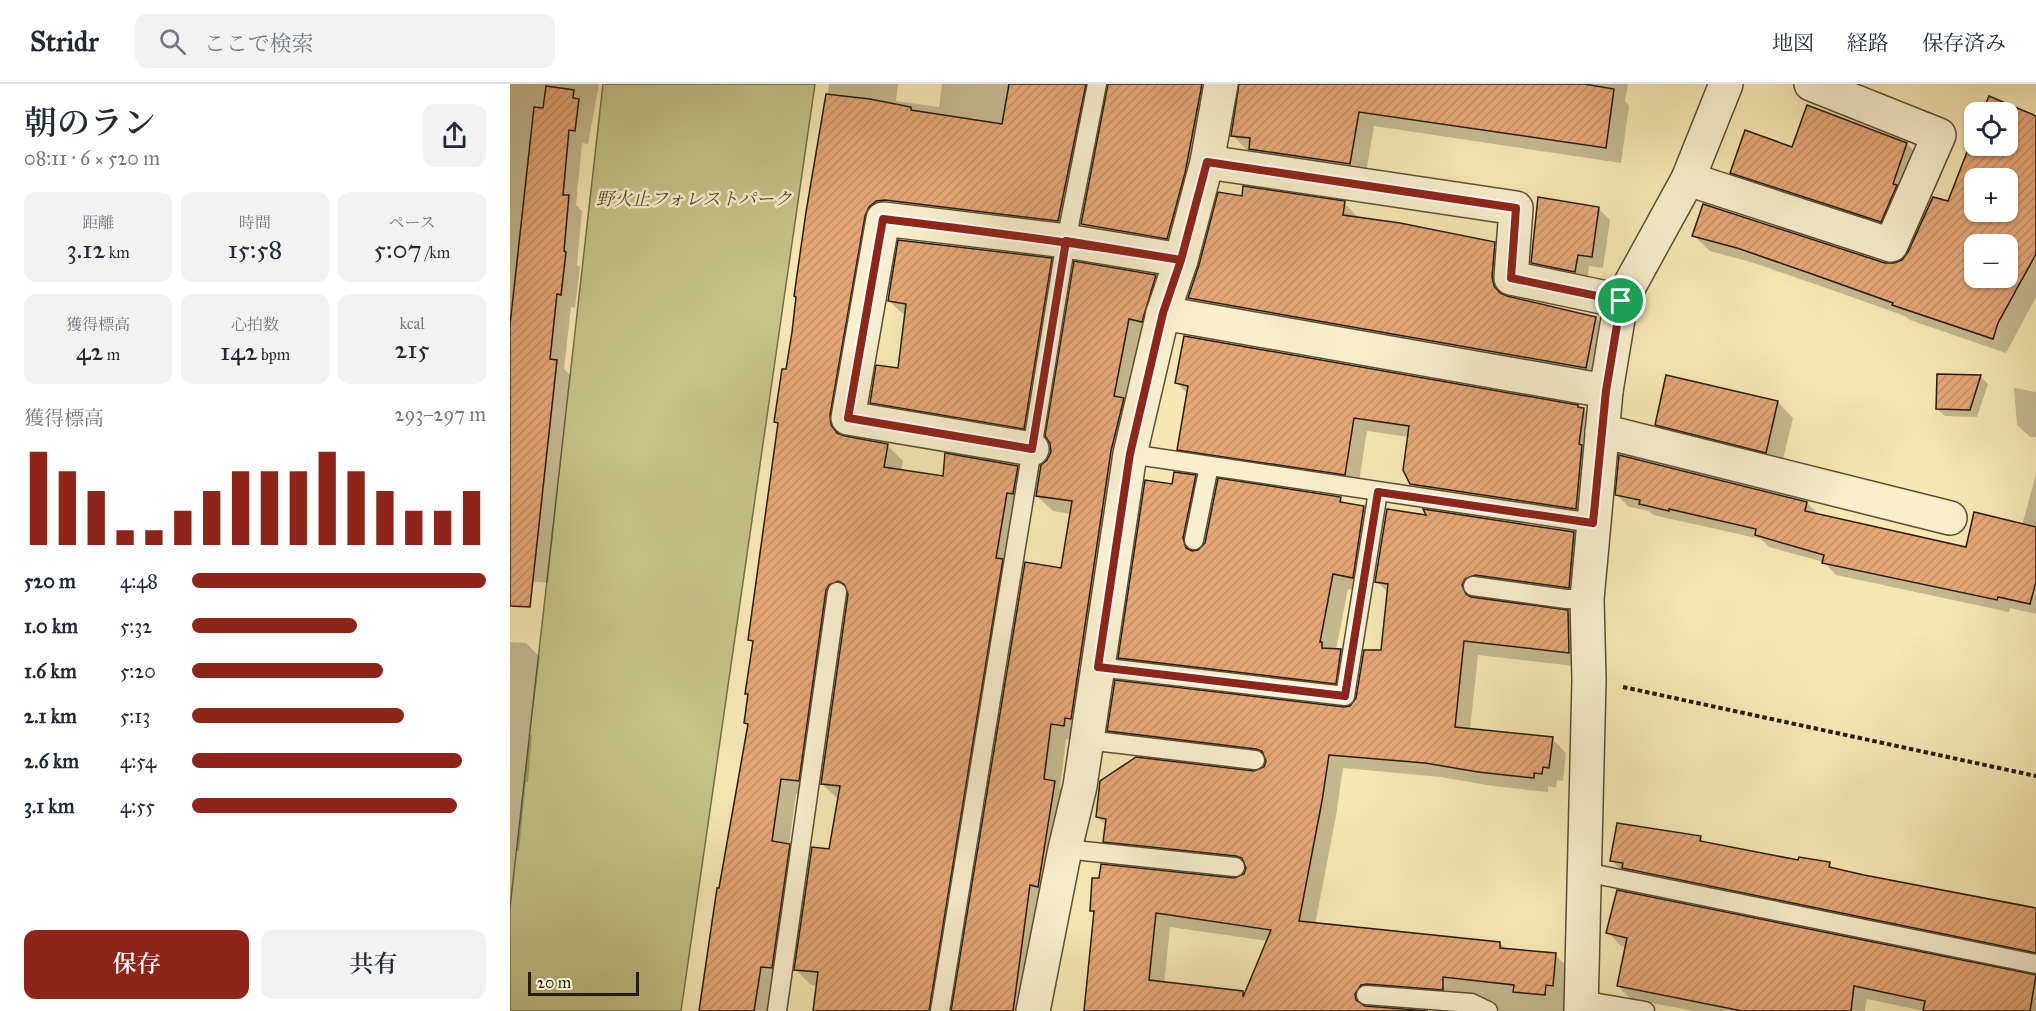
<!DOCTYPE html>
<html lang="ja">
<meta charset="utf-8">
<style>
:root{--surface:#fff;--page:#f2f2f3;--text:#1f2937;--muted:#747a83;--line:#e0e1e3;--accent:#8f2418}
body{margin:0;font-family:"IM FELL Great Primer","Noto Serif JP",serif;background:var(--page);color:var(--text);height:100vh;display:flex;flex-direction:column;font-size:22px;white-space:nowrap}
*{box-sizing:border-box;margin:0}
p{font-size:20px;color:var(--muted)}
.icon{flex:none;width:33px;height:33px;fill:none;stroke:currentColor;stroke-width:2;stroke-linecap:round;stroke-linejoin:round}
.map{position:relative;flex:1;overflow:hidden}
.side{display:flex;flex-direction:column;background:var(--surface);width:510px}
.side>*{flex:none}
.fabs{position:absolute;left:1454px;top:18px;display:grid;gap:12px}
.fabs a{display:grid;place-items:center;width:54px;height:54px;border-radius:12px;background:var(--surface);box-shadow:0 2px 4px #0004;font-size:30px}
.scale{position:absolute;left:18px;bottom:15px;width:111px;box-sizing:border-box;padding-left:6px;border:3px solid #261b0e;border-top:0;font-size:16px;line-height:21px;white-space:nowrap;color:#261b0e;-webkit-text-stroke:4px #f9efce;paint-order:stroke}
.pin{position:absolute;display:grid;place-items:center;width:51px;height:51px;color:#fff;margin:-26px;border:3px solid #fff;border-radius:50%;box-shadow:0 2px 6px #0007}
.round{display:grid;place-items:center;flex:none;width:63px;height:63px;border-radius:12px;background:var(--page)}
.headline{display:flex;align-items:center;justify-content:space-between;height:102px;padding:0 24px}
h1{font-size:33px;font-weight:600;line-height:45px}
.figures{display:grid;grid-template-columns:repeat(3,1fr);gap:9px;height:102px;padding:6px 24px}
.figures div{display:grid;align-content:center;border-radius:12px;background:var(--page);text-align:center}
.figures b{font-size:26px;font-weight:600}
.figures small{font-size:16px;font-weight:400}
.figures p{font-size:16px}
.chart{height:168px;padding:12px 24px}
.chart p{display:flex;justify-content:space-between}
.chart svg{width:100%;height:108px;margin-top:6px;stroke:var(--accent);stroke-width:6}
.cta{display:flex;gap:12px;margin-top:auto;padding:12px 24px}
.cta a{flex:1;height:69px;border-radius:12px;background:var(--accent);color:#fff;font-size:24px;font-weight:600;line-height:69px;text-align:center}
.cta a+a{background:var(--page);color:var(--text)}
ul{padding:0 24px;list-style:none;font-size:20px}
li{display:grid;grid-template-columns:96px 72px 1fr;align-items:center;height:45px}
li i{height:15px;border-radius:8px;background:var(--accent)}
header{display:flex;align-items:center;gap:36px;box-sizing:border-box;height:84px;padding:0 30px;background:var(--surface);border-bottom:2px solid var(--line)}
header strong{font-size:28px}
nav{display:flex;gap:33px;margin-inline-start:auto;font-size:21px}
.search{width:420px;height:54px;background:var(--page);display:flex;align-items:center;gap:15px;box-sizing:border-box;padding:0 21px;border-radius:12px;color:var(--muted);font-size:22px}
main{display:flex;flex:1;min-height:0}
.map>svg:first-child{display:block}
.green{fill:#c4c388;stroke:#756f4b;stroke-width:1.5}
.shadow{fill:#0003;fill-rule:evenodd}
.building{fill:url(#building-hatch);stroke:#261b0e;stroke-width:1.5;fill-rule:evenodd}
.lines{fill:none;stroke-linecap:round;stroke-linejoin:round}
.service-casing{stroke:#5a4e37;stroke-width:21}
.minor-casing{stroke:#5a4e37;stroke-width:36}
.path{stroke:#261b0e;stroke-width:4;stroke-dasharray:4.5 3;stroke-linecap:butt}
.service{stroke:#f9efce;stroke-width:18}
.minor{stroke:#f9efce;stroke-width:33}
.route-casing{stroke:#fff;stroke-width:12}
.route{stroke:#8f2418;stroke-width:8}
.labels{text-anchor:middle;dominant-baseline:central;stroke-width:5;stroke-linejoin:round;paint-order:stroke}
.park-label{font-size:18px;font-style:italic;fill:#554d33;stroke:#f9efce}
</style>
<header>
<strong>Stridr</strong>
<div class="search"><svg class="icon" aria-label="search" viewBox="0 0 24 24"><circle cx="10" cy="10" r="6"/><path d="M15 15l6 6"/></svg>ここで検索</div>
<nav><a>地図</a><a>経路</a><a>保存済み</a></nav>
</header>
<main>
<section class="side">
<div class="headline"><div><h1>朝のラン</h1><p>08:11 · 6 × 520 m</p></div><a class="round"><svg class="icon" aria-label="share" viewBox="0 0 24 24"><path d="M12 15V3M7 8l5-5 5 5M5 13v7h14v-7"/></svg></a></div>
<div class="figures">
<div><p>距離</p><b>3.12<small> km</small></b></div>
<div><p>時間</p><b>15:58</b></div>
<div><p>ペース</p><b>5:07<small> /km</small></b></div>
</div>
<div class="figures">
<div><p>獲得標高</p><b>42<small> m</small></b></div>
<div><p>心拍数</p><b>142<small> bpm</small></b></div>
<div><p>kcal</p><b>215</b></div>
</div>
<div class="chart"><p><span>獲得標高</span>293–297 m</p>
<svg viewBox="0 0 160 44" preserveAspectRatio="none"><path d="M5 44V6M15 44V14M25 44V22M35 44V38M45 44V38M55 44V30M65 44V22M75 44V14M85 44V14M95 44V14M105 44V6M115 44V14M125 44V22M135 44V30M145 44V30M155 44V22"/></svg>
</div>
<ul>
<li><b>520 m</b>4:48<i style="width:100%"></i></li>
<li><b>1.0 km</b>5:32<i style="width:56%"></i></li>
<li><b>1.6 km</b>5:20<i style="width:65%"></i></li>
<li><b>2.1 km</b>5:13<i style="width:72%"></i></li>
<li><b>2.6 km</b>4:54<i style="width:92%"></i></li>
<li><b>3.1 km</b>4:55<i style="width:90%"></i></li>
</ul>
<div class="cta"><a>保存</a><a>共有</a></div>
</section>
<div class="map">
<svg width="1526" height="927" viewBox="0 0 1526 927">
<defs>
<pattern id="building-hatch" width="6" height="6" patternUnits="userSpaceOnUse" patternTransform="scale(1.5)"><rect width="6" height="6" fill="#e6a777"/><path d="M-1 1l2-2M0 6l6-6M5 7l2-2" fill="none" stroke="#c58f66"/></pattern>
</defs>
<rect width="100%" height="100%" fill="#f6e7b3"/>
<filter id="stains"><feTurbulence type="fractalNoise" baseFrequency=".00333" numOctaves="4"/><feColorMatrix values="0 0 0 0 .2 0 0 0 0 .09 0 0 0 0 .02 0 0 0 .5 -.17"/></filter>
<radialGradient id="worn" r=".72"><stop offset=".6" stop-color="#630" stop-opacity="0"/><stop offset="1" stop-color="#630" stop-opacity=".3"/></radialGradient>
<!-- green -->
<path class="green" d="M93,0H305L171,927H0V824Z"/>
<!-- shadow -->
<g class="shadow">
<path d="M0,0H89L78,60L72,59L66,121L72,127L67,181L70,183L65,224L61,223L54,285L60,291L38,499L0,495Z"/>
<path d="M319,0H388L386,17L429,23L432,0H717L673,170L588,156L572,140L599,5L594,8L564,152L392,131L335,347V354L377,361L393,377L391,387L434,393L507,383L523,399L436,927H305L308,902L301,901L286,886L320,766L329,716L312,700L339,511L331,522L304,712L286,710L279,761L295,777L262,927H191L239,642L236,638L239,612L237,609L244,560L240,555L269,341L266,337L277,287L284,248L290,178Z"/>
<path d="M731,0H1118L1115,17L1119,22L1111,79L864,42L855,95L756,80L743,67H738L722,51Z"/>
<path d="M1479,14L1526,33V213L1496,269L1400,236L1395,232L1319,205L1244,179L1200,167L1184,152L1375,180L1385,181L1393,177L1439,119L1464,54V62H1497V28H1474ZM1464,94H1497V128H1464ZM1464,160H1497V194H1464Z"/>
<path d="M1397,60L1412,75L1386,152L1237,104L1222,89L1283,65Z"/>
<path d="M733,114L834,119L850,135L984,159L1000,174L998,214L1086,234L1101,250L1091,299L695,229L680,214Z"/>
<path d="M1088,124L1100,136L1093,184L1079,182L1077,199L1034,190L1022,178Z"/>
<path d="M541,176L555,189L527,358L375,332L361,318L389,285L396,231L393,230L379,217Z"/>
<path d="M645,192L661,208L570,657L556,655L550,704L560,714L521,927H443L552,485L561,430L543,427L527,412L542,368L541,359Z"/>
<path d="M1428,291L1471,293L1478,300L1467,333L1435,332L1427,325Z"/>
<path d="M667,299L1068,323L1074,326L1088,340L1080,438L916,414L901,399L899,353L857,347L848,404L683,379L669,365L678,310Z"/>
<path d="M1504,304L1526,308V353H1520L1507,341Z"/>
<path d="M1268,318L1283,334L1271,383L1162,356L1146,340Z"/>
<path d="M1526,391V530L1500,524L1499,528L1326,491L1314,478L1259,463L1251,455L1143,431L1139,427L1119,423L1107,411L1297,419L1309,431L1457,465L1512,441Z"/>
<path d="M685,393L700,408L688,469L830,414L837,421L854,423L869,439L858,508L838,505L826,566H831L846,581L841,614L625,589L610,574L663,402Z"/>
<path d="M1064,449L1078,463L1073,517L969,509L966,515L1058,528L1072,542L1073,583L968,571L960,646L1042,655L1056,669L1053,697L1047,696L1046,704L1038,702V708L983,702L931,693L833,684L826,732L805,841L990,859L997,866L1045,871L1060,885L1055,927H990L977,922L865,915L859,924L899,927H575L585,830L582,827L725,796L735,791L736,785L609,772L595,757L597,742L587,733L751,687L758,678L613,661L599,647L834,625L845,621L873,568L879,509L866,497ZM660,843L758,857L736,909L654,900Z"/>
<path d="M0,558L16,559L30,573L20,650L22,652L18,698H16L9,767H6L0,827Z"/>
<path d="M1190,754L1197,760L1290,778L1319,780L1325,786L1526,825V878L1115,790L1101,776Z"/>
<path d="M1098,848L1526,892V927H1414L1357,915L1355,927H1184L1121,915L1108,902L1117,863L1111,862Z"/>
</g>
<!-- building -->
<g class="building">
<path d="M499,0H576L548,137L375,116L366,117L359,123L355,132L320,331L321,341L327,349L335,352L378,360L374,383L433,392L435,369L508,382L503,410L497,409L486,474L493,475L419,927H303L308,888L284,886L302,763L319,765L330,702L311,700L338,510L334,500L328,497L319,501L316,506L289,697L271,695L262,757L280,760L262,884L251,883L244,927H189L207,804H209L238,640L234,639L238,610H235L243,557L238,556L268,339L264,338L272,285H276L282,248L286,213L284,212L296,128L316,10L360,15L401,23V26L492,40Z"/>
<path d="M598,0H692L675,89L657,155L571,140Z"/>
<path d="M729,0H1074L1104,5L1096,64L849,28L840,80L739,65L740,54L721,52Z"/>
<path d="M36,2L64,6L63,14L69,15L65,47L59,46L53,111H59L54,167L56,168L51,211L47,210L40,275L47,276L20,523L0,522V241L24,23L33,24Z"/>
<path d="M1479,12L1526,32V170L1488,239L1483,255L1382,221L1383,219L1302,190L1227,164L1182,152L1193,120L1375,179H1384L1392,176L1398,168L1423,113L1438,117L1464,50V62H1497V28H1472ZM1464,94H1497V128H1464ZM1464,160H1497V194H1464Z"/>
<path d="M1297,21L1397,59L1383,100L1387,101L1371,138L1220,89L1235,46L1282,63Z"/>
<path d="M733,102L835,117L833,131L890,139L985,158L982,193L984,202L990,209L997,212L1086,233L1076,284L678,214L689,181L708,108L732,112Z"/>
<path d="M1028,113L1089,123L1082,173L1068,171L1065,188L1021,179Z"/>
<path d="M388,156L542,174L514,345L360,319L366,281L388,284L396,220L378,217Z"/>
<path d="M564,177L646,191L632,238L619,235L604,312L614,314L601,367L561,635L555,634L554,642L541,640L534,695L545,697L528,803L520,801L503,927H441L515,478L551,484L562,417L526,412L531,381L537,376L541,368L540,359L535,352Z"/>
<path d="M674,252L1068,321V323L1074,324L1069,360L1072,361L1066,425L900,400L893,386L899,342L844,334L835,391L667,366L678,302L665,299Z"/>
<path d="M1427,290L1471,291L1460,326L1426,325Z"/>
<path d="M1156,291L1268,317L1256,369L1145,341Z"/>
<path d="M1109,371L1297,418L1295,427L1456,463L1464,428L1526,443V498L1520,520L1488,513L1487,516L1312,479L1314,471L1245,451L1246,445L1159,425V427L1129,420L1130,416L1105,411Z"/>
<path d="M664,388L686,391L673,454L676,464L682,467L688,466L695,459L708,394L831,413L830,418L854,422L843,494L823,490L810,558H812V564L831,565L826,600L608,574L635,396L662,400Z"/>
<path d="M877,425L916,431L913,425L1064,448L1059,504L965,491L955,495L952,501L956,510L961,513L1058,526L1059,569L954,557L945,643L1043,653L1039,684L1033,683L1032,690L1024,689V694L968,688L915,679L819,671L812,717L789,837L990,858V864L1046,869L1043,902L1036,901L1035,911L1003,908L1004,901L933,893V906L857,900L851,901L845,910L846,916L855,922L918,927H574L584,827H580L582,794H589L591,780L724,794L734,790L736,784L732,774L726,772L593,758L596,735L586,733L590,697L626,673L744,687L754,683L756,677L752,667L746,665L597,647L605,596L834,623L840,622L846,614L854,566H871L878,500L865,498ZM646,829L761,846L733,913V907L639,896Z"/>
<path d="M1107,739L1191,752L1190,757L1288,776L1289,773L1320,778L1319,783L1354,791L1526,824V869L1112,784L1113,779L1100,777Z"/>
<path d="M1107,806L1526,891L1520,927H1413L1415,917L1344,902L1341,927H1232L1107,902L1117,854L1096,849Z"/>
</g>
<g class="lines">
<!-- service casing -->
<g class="service-casing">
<g id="service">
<path d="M620,370L1083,439"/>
<path d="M684,456L699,382"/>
<path d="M963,502L1056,515H1077"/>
<path d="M588,583L835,612L868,408"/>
<path d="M577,656L745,676"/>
<path d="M555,765L725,783"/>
<path d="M1075,788L1526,880"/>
<path d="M856,911L961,919L978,927"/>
<path d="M1071,916L1135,927"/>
<path d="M267,927L327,508"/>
<path d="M430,927L556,157L587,0"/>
</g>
</g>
<!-- minor casing -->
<g class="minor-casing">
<g id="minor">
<path d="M697,78L1006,124L1001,194L1111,217"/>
<path d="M1178,95L1381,161L1429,51L1301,0"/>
<path d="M653,229L1096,307"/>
<path d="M1092,347L1440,434"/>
<path d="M522,365L338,334L373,135L556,157L671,176"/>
<path d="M523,927L555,765L570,702L620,370L653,229L671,176L697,78L711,0"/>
<path d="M1071,927L1079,596L1077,515L1096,307L1111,217L1178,95L1216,0"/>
</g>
</g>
<!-- path -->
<path class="path" d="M1113,603L1526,692"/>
<!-- service -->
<use href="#service" class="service"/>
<!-- minor -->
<use href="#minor" class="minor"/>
</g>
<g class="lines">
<!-- route casing -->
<g class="route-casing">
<path id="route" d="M1111,217L1001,194L1006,124L697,78L671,176L556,157L522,365L338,334L373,135C473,147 572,160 671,176L653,229L620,370L588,583L835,612L868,408L1083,439L1096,307L1111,217"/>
</g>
<!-- route -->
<use href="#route" class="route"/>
</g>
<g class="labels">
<!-- park labels -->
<g class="park-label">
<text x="184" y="115">野火止フォレストパーク</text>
</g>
</g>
<rect width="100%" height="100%" filter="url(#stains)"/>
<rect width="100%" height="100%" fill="url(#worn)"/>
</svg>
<div class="fabs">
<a><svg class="icon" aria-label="locate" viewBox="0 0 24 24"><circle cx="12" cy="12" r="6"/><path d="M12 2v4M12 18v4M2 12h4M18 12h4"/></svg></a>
<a>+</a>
<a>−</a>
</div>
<div class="scale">20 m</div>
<div class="pin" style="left:1111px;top:217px;background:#1e9e55"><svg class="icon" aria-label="arrive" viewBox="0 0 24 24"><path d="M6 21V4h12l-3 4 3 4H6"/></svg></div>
</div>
</main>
